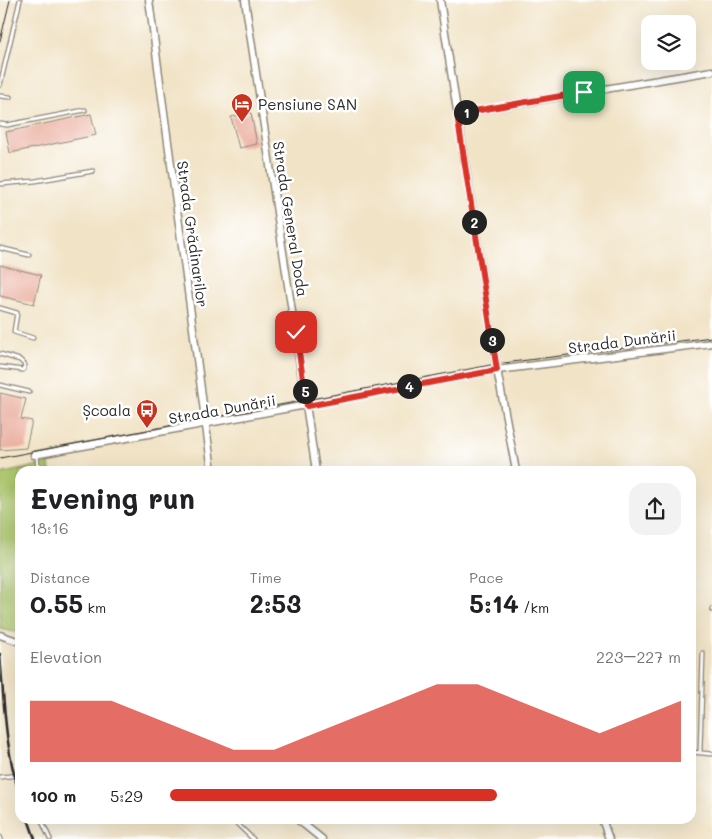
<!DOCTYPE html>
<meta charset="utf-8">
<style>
:root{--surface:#fff;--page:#f2f2f2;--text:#202124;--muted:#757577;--accent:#d93025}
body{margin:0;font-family:Mali,sans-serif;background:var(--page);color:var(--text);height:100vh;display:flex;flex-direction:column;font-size:19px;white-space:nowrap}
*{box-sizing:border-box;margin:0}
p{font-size:16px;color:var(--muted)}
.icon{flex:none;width:28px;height:28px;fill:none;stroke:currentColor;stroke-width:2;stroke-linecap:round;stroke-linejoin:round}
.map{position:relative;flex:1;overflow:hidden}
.details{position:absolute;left:15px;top:466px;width:681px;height:358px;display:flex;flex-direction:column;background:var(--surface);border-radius:15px;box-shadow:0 5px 20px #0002}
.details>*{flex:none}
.buttons{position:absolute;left:641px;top:15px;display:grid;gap:10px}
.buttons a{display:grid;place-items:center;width:55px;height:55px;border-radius:10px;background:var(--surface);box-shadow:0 5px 20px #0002;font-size:25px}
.pin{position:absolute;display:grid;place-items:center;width:42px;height:42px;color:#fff;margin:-21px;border-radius:10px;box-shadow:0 2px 8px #0006}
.km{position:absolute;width:25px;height:25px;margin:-12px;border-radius:50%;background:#222;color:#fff;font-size:14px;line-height:25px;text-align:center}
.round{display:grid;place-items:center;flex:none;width:52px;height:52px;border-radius:15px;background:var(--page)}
.summary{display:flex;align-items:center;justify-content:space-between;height:85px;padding:0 15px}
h1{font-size:28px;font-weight:800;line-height:38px}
.figures{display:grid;grid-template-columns:repeat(3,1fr);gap:8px;height:85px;padding:5px 15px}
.figures div{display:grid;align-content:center}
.figures b{font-size:25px;font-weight:800}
.figures small{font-size:14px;font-weight:400}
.figures p{font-size:14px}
.chart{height:140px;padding:10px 15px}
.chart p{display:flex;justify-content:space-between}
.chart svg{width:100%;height:90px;margin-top:5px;fill:var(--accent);opacity:.7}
ul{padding:0 15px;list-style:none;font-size:16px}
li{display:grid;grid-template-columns:80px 60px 1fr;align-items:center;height:38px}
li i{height:12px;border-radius:6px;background:var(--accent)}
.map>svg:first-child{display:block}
.green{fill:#aac46a;stroke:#6a784a}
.building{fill:#eaac9c}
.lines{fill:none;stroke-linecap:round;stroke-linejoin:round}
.service-casing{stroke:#8e8778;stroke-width:5.5}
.minor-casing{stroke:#8e8778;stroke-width:9}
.service{stroke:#fff;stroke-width:3}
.minor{stroke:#fff;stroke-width:6}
.tram{stroke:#2b2b2b;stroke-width:1}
.rail{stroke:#2b2b2b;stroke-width:2.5}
.route-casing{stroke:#fff;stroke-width:10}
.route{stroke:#d93025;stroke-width:6}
.labels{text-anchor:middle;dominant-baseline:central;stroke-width:5;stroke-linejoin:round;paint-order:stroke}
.poi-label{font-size:15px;fill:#2b2b2b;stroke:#fff;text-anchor:start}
.street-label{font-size:15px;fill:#2b2b2b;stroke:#fff}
</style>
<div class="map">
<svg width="712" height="839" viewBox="0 0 712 839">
<rect width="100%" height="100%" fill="#fff"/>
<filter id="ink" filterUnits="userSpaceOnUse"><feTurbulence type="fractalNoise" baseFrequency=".02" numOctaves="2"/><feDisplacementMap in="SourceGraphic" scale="10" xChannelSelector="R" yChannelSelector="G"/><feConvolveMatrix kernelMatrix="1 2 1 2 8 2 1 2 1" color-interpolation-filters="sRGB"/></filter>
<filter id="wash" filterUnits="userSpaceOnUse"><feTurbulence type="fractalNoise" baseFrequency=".0096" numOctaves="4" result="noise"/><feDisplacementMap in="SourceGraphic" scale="20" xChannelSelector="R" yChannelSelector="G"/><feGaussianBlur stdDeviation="1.12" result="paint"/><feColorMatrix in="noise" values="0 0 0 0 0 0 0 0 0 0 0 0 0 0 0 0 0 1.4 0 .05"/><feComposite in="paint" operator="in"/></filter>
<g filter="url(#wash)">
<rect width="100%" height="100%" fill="#f1e3c6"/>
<!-- green -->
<path class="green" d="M49,463L50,471H20V633L0,629V474Z"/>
<g id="blocks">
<!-- building -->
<g class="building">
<path d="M251,113L257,144L239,148L231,117Z"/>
<path d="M91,114L96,135L10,153L6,132Z"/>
<path d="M0,265L41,275L34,304L0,296Z"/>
<path d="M0,393L26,399L21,419L32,421L26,448L0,450Z"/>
</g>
</g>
</g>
<g filter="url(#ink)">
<use href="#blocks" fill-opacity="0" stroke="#8e8778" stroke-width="1"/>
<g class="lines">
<!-- service casing -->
<g class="service-casing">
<g id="service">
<path d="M0,85L20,0"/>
<path d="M0,96L10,97"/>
<path d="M0,124L7,125L85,110"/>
<path d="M0,184L35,181L93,171"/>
<path d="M0,248L29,255"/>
<path d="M0,308L17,313L14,332L33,338"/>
<path d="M0,354L20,360L25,365L23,370L0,367"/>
<path d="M0,385L29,392"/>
<path d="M37,454L38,471"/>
<path d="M712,609V610"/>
<path d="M691,752L712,754"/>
<path d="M700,752L703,653"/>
<path d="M0,777L20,775"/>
<path d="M41,819L50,839"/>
<path d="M232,819L253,839"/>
<path d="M0,837L1,839"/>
</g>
</g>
<!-- minor casing -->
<g class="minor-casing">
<g id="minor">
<path d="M149,0L212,471"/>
<path d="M245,0L316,471"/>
<path d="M440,0L496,364L516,471"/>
<path d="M457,114L712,71"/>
<path d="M34,455L497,370L712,343"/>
<path d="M0,635L20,642"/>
<path d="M297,819L322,839"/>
<path d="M602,819L609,839"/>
</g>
</g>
<!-- service -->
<use href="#service" class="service"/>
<!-- minor -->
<use href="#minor" class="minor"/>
<!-- tram -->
<g class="tram">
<path d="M0,41L10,0"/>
<path d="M0,458L496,364L712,337"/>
</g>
<!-- rail -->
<g class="rail">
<path d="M0,654C4,701 5,750 20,795"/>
<path d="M28,819L35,839"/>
</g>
</g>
</g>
<g class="lines" filter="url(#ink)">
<!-- route casing -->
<g class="route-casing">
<path id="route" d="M296,332L307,406L497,370L457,114L584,92"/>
</g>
<!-- route -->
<use href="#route" class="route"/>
</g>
<!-- icons -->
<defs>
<g id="hotel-pin" transform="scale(1.125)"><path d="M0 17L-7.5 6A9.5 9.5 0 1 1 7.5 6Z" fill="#c8321e" stroke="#fff"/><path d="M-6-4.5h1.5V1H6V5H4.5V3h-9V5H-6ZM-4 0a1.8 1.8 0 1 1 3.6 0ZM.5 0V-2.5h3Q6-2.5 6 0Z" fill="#fff"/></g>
<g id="bus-pin" transform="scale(1.125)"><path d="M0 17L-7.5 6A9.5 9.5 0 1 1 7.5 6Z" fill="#c8321e" stroke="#fff"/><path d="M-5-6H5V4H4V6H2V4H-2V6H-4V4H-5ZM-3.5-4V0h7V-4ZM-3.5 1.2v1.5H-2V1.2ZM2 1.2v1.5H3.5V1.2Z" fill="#fff"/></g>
</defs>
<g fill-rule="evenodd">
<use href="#hotel-pin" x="242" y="104"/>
<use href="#bus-pin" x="147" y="410"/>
</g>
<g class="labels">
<!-- poi labels -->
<g class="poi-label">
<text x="258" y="104">Pensiune SAN</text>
<text x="131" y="410" text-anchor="end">Școala</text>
</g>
<!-- street labels -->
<g class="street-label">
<text transform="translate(291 219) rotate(81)">Strada General Doda</text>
<text transform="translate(193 234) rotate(82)">Strada Grădinarilor</text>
<text transform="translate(622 341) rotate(-7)">Strada Dunării</text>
<text transform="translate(222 409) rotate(-10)">Strada Dunării</text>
</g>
</g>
</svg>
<div class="buttons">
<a><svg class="icon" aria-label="layers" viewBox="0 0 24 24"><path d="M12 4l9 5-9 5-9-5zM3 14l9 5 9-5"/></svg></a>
</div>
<div class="pin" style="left:584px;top:92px;background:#1e9e55"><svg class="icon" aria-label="arrive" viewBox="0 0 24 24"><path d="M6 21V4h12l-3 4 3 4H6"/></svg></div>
<div class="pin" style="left:296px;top:332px;background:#d93025"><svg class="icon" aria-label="check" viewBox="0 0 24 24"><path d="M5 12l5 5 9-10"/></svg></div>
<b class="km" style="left:466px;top:112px">1</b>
<b class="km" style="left:474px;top:222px">2</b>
<b class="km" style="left:492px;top:340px">3</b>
<b class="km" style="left:409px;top:386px">4</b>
<b class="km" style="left:305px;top:391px">5</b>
<section class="details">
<div class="summary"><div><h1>Evening run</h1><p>18:16</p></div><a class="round"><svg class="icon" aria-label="share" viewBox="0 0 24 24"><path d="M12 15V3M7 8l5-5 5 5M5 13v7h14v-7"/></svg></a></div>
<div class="figures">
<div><p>Distance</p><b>0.55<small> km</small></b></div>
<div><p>Time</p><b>2:53</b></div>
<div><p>Pace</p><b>5:14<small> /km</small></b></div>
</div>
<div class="chart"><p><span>Elevation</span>223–227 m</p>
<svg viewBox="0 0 160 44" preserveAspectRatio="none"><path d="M0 44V14L10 14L20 14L30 22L40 30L50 38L60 38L70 30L80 22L90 14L100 6L110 6L120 14L130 22L140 30L150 22L160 14V44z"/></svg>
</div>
<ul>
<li><b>100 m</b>5:29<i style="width:64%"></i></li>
</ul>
</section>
</div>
